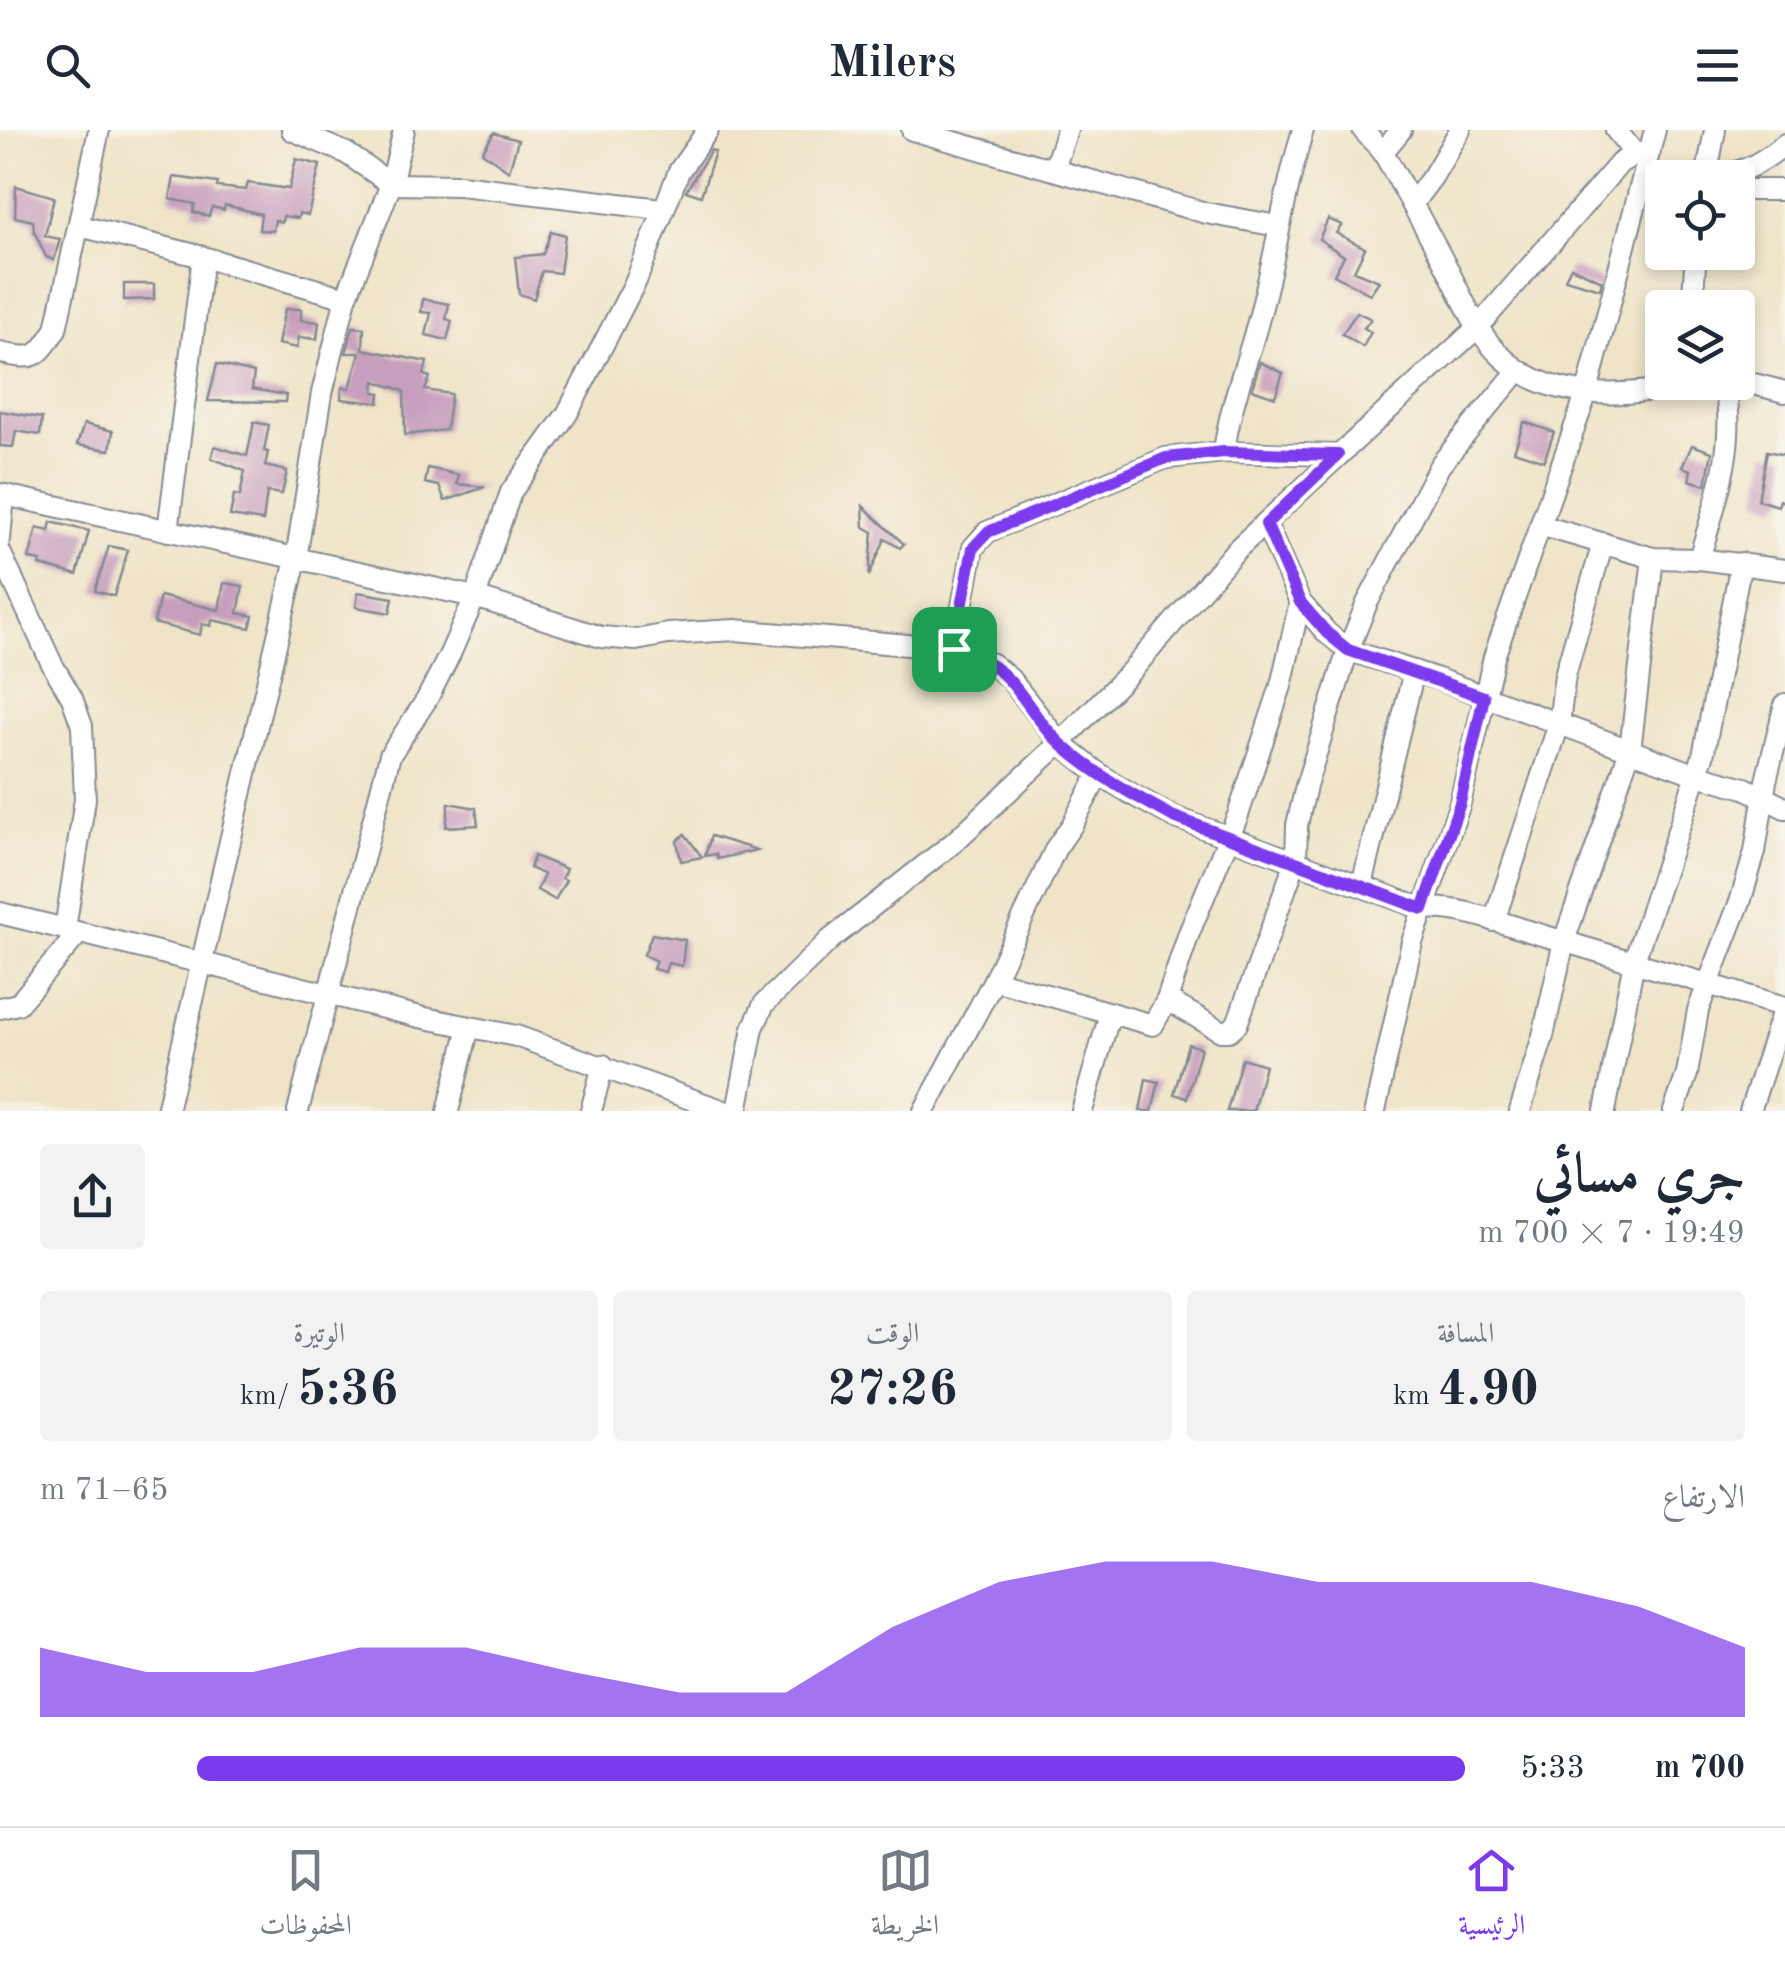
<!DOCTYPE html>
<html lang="ar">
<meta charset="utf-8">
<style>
:root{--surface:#fff;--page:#f2f2f3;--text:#1f2937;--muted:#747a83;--line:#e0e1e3;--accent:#7c3aed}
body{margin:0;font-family:"Old Standard TT",Amiri,serif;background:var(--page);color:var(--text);direction:rtl;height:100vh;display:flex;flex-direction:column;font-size:38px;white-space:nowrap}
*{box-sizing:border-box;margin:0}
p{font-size:32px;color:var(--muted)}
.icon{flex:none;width:55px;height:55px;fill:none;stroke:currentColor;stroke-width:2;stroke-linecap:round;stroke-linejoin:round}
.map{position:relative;height:981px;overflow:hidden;direction:ltr}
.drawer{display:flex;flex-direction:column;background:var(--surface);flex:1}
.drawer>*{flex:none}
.controls{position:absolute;left:1645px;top:30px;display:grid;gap:20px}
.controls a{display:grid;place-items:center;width:110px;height:110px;border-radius:10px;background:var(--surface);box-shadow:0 5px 15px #0003;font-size:50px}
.pin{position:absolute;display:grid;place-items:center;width:85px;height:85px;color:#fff;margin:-42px;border-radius:20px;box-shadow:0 5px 15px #0006}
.round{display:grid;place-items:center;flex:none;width:105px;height:105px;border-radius:10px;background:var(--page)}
.headline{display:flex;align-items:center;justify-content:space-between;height:170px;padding:0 40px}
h1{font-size:55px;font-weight:800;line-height:75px}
.metrics{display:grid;grid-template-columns:repeat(3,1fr);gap:15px;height:170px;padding:10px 40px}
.metrics div{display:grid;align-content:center;border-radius:10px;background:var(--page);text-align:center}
.metrics b{font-size:50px;font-weight:800}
.metrics small{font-size:28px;font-weight:400}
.metrics p{font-size:28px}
.chart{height:280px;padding:20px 40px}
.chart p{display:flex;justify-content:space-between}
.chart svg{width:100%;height:180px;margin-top:10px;fill:var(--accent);opacity:.7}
ul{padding:0 40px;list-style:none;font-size:32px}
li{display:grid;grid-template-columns:160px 120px 1fr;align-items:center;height:75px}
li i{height:25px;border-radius:12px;background:var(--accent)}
header{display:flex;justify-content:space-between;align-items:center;height:130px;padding:0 40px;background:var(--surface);font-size:45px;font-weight:800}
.tabs{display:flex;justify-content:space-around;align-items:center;height:140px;border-top:2px solid var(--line);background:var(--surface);font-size:28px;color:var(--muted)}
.tabs a{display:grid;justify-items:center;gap:5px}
.tabs .selected{color:var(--accent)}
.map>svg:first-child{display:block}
.building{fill:#c79ebd}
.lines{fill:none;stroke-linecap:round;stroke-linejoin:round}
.minor-casing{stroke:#858a92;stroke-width:24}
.minor{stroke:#fff;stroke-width:20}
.route-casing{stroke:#fff;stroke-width:20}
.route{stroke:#7c3aed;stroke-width:12}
</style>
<header><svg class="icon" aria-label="menu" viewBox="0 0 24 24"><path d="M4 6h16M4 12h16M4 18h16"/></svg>Milers<svg class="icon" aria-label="search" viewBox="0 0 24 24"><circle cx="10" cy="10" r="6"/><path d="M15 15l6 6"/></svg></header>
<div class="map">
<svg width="1785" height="981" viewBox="0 0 1785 981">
<rect width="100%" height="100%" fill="#f7f3e8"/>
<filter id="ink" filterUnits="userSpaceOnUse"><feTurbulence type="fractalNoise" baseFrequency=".01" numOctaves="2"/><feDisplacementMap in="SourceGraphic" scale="20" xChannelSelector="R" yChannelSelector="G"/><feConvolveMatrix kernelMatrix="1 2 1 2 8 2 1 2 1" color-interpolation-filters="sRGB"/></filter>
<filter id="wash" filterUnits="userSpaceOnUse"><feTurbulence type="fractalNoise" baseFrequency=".0048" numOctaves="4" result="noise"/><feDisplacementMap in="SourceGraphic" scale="40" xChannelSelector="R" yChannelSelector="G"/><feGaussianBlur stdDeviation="2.25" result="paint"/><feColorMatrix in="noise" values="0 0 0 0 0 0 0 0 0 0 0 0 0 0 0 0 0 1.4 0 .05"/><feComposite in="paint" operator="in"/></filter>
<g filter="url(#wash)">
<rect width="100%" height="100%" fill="#efe4c7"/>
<g id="blocks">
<!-- building -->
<g class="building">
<path d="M494,3L518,10L509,41L482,22Z"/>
<path d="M711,20L715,22L701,66L686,61Z"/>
<path d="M296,29L320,35L308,85L299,83L298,88L283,86L282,92L275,90L273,101L259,100L261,84L225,75L224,80L212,77L209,86L193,82L195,74L170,69L174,47L218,53L217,57L246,60L248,53L289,59Z"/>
<path d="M16,56L54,67L45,106L60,109L54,130L46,127L34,101L33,91L15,87Z"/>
<path d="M1328,89L1342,95L1336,103L1365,118L1354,141L1379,151L1370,164L1334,145L1344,126L1319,109Z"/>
<path d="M551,101L565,105L560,143L542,141L534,169L519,164L515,127L543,124Z"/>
<path d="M1571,137L1602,151L1600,159L1565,149Z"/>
<path d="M124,154H154V169L124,170Z"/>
<path d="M423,169L449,174L446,189L452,191L447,210L426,205L431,183L421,182Z"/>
<path d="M285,179H301V190L319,192L317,209L299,207L297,218L278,214Z"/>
<path d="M1357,182L1371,189L1364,198L1371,202L1363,217L1342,204Z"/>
<path d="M353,197L364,198L363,219L427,232L424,245L430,247L425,260L451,264L446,300L405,305L404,261L375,251L374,262L380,263L379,273L341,269L342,257L350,258L360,223H346Z"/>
<path d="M1260,232L1283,243L1275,267L1252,259Z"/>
<path d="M217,234L254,243L252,259L286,265L285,272L208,271Z"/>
<path d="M0,281L42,288L40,305L16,301L13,317L0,316Z"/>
<path d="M254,292L269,295L264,321L268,322L265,336L287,341L282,364L267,362L263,391L230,386L234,365L240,366L245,341L211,328L215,316L247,326Z"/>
<path d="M1524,292L1554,302L1544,331L1514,321Z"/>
<path d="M84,294L113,301L110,320L77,315Z"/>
<path d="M1692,315L1712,322L1706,355L1689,350L1691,340L1682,337Z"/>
<path d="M1767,321L1785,325V373L1780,370L1778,376L1758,370Z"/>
<path d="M428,338L459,345L457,354L485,357L445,371L439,356L425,353Z"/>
<path d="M863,376L904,414L900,418L885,409L869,446L873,402L864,397Z"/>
<path d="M51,392L89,401L77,445L40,435L41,431L29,429L37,398L49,401Z"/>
<path d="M109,416L128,420L114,466L95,461Z"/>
<path d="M224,453L243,456L238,483L253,486L250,498L212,490L211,496L202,494L200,505L154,493L160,466L219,480Z"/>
<path d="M358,462L393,468L390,483L356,477Z"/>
<path d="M449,673L476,678L478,695L446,697Z"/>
<path d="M685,704L702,727L681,731L677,711Z"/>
<path d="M711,706L757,720L717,729L716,724L705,726Z"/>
<path d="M534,726L566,739L562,748L566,750L555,770L537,760L544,745L530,738Z"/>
<path d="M652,804L685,810L682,836L668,833L665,842L653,839L656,831L644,825Z"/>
<path d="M1188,914L1201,918L1187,968L1174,964Z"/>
<path d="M1242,928L1265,935L1253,981H1227Z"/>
<path d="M1146,949L1159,952L1152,981H1140Z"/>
</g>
</g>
</g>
<g filter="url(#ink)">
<use href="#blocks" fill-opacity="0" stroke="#858a92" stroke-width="2.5"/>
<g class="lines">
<!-- minor casing -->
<g class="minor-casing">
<g id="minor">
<path d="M292,0L346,23L391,54L460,55L661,79"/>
<path d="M912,0L1206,83L1278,96"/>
<path d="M1363,0L1383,22C1404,60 1426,98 1446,136C1462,167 1476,203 1502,227C1553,276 1636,266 1699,252"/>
<path d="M1616,0L1635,24"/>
<path d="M1383,22L1401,0"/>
<path d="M1054,39L1067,0"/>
<path d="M1706,44C1739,47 1760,34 1785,14"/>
<path d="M1706,48L1715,0"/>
<path d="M1738,60H1785"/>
<path d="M1639,61H1662"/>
<path d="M1412,74L1433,46L1460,0"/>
<path d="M80,96L203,127L168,401"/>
<path d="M203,127L346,168"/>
<path d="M1692,178L1696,122"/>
<path d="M0,223C35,230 37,229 56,199L99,0"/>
<path d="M1738,250L1785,262"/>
<path d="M1224,322C1230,275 1247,233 1259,188C1276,126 1284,62 1303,0"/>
<path d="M0,364L475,467L601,507L636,510L668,504L735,500L954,519L992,534L1010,549L1060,613L1099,644L1135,666L1174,687L1423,779C1461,775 1505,795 1542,805C1623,829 1704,853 1785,877"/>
<path d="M1266,394L1300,472L1327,503L1348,520L1438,549L1697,645L1745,658L1785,678"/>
<path d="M1543,396L1653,428L1699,429L1785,440"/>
<path d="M0,409L4,365"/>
<path d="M0,422L52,534L72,568L82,596L85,669L65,799"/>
<path d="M1699,429C1716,371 1738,313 1724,252"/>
<path d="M954,519L973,418L987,402L1166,328L1224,322L1339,325"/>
<path d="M1362,755L1414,541"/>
<path d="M0,783L420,887L516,906L724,981"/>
<path d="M1494,791L1559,594L1565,545L1603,413"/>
<path d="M994,850L1153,895L1167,870L1189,803L1238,685L1281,556L1300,472"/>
<path d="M1167,870L1221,901H1229L1237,894L1296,730L1297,695L1306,656L1348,520L1367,473L1440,335L1518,241"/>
<path d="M0,878L18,874L78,804"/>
<path d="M167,981L296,429L322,263L346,168L391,54L404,0"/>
<path d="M298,981L390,625L427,569L450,524L475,467L511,362L567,284L636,151L679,41L708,0"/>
<path d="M448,981L469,897"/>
<path d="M591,981L603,935"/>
<path d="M737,981L753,898L764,874L831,809L953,713L1060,613L1133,539L1236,420L1478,197L1620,33L1635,24L1650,21"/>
<path d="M924,981L994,850L1056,718L1072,695L1099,644"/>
<path d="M1082,981L1110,884"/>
<path d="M1375,981L1412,812L1460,673L1494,527L1587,262L1655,0"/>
<path d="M1520,981L1543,906L1564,811L1630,620L1653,428"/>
<path d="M1605,981L1634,831L1703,626L1741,433"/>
<path d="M1674,981L1687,944L1698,880L1741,769L1755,722L1766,651L1785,574"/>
<path d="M1750,981L1784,877"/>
</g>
</g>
<!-- minor -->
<use href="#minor" class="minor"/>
</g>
</g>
<g class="lines" filter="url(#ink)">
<!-- route casing -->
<g class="route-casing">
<path id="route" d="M1224,322L1338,325L1266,394L1300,472L1327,503L1348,520L1484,567L1460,673L1423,779L1174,687C1135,666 1095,645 1062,615C1017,573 1022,539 954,519L973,418L988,402L1166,328Z"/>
</g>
<!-- route -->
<use href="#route" class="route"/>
</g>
</svg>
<div class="controls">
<a><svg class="icon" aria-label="locate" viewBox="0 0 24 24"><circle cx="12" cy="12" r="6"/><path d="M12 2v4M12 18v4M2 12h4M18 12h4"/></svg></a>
<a><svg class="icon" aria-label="layers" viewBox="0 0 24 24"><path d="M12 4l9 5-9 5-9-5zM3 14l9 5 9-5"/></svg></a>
</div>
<div class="pin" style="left:954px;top:519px;background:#1e9e55"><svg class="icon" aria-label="arrive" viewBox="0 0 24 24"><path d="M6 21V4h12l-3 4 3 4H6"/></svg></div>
</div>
<section class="drawer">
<div class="headline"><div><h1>جري مسائي</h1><p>19:49 · 7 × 700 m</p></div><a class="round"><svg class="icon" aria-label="share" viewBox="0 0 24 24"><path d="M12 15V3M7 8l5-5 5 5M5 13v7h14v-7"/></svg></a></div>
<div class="metrics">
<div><p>المسافة</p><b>4.90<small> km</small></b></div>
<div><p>الوقت</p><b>27:26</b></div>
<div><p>الوتيرة</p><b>5:36<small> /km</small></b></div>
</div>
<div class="chart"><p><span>الارتفاع</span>65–71 m</p>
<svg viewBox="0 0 160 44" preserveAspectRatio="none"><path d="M0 44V27L10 33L20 33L30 27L40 27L50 33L60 38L70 38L80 22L90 11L100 6L110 6L120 11L130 11L140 11L150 17L160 27V44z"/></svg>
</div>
<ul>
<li><b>700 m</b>5:33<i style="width:89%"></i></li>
</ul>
</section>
<nav class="tabs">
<a class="selected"><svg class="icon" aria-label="home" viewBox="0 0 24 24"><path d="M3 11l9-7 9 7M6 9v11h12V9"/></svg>الرئيسية</a>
<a><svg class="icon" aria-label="map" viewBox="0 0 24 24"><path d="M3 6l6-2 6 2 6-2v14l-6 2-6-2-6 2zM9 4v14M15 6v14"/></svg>الخريطة</a>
<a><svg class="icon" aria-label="saved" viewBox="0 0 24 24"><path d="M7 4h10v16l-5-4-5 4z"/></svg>المحفوظات</a>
</nav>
